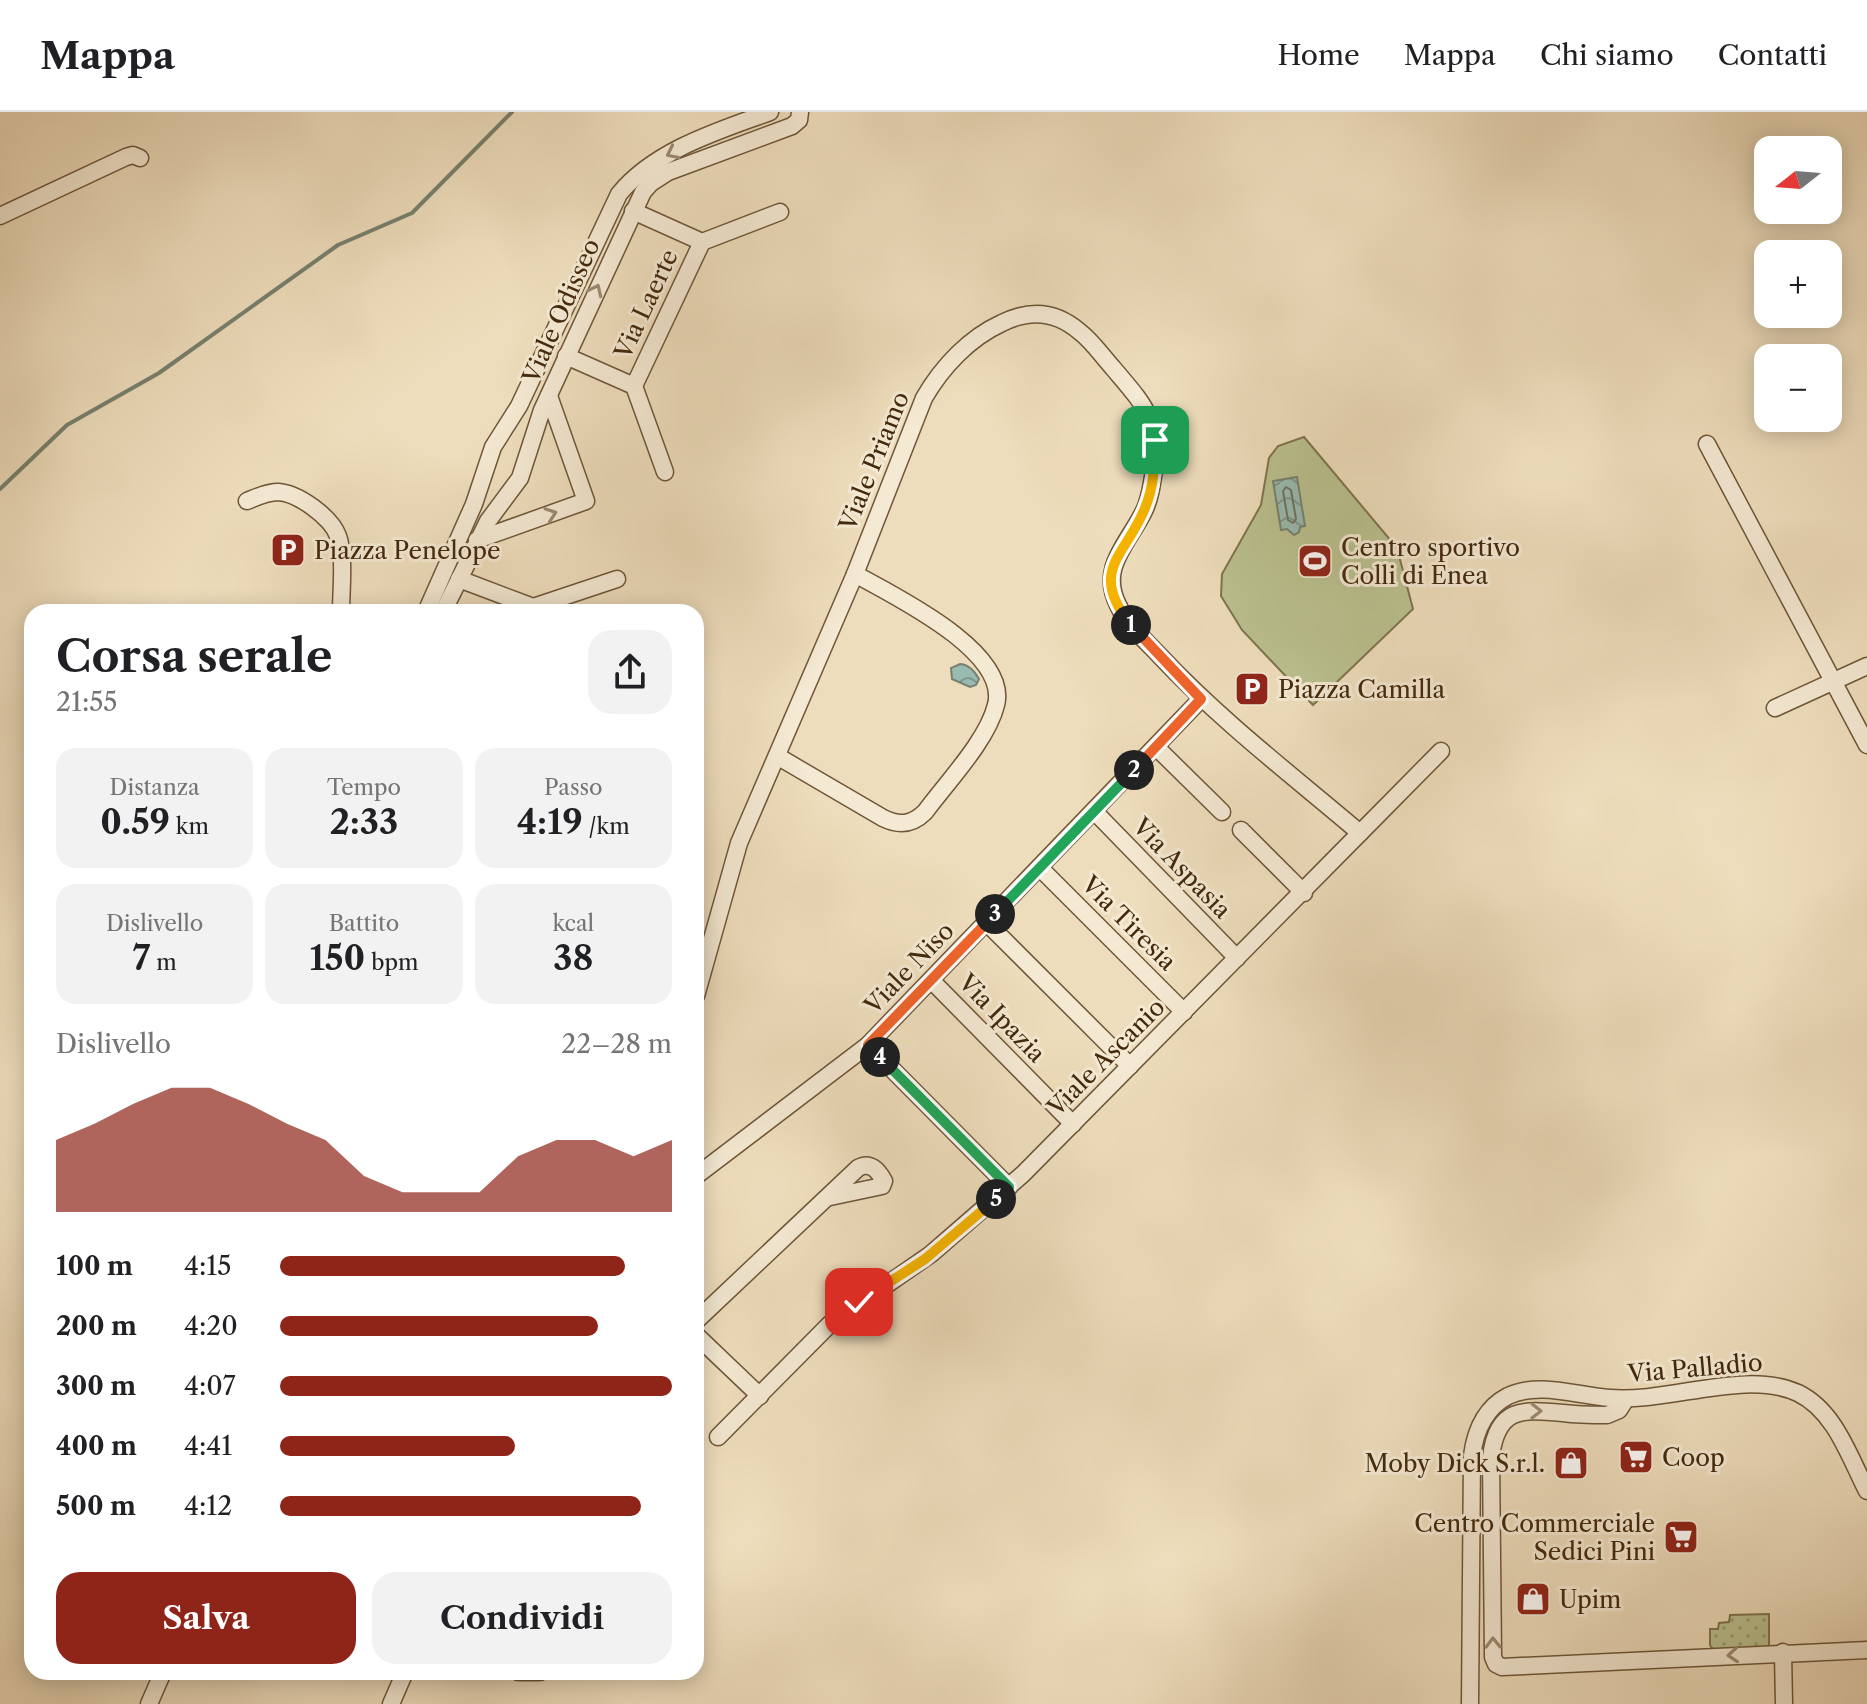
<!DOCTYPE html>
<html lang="it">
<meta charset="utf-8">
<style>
:root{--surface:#fff;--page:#f2f2f2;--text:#202124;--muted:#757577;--line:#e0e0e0;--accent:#8f2418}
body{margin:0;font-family:"Libre Caslon Text",serif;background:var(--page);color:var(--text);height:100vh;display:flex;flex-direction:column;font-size:30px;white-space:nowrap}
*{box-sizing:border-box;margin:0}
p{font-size:26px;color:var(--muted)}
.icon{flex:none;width:44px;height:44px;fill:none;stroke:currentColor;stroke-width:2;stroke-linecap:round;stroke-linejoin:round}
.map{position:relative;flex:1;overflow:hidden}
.panel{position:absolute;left:24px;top:492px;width:680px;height:1076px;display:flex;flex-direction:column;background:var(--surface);border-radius:24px;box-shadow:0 4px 20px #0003}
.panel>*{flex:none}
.needle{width:52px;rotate:253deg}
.tools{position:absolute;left:1754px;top:24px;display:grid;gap:16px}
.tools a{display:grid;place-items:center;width:88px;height:88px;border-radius:16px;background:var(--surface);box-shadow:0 4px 20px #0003;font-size:40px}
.pin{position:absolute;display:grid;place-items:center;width:68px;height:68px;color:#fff;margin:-34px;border-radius:16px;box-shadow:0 4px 12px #0006}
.km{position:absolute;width:40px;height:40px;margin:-20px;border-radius:50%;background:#222;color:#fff;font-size:22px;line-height:40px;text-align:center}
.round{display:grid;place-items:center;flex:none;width:84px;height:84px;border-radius:24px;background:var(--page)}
.summary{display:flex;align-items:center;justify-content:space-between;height:136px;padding:0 32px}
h1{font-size:44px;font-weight:700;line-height:60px}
.metrics{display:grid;grid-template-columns:repeat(3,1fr);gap:12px;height:136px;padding:8px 32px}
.metrics div{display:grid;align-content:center;border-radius:20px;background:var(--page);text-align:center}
.metrics b{font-size:34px;font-weight:700}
.metrics small{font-size:22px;font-weight:400}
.metrics p{font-size:22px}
.chart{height:224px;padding:16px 32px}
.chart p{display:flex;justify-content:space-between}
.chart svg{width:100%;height:144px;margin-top:8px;fill:var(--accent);opacity:.7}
.cta{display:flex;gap:16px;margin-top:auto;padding:16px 32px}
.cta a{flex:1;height:92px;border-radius:24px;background:var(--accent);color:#fff;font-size:32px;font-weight:700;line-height:92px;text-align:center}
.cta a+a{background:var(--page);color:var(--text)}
ul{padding:0 32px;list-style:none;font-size:26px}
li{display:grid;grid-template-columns:128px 96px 1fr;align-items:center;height:60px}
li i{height:20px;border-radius:10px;background:var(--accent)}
header{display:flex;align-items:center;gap:48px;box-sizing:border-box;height:112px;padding:0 40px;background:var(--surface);border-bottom:2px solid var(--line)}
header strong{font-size:38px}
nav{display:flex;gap:44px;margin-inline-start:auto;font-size:28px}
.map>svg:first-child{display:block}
.park{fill:url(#park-dots);stroke:#7e744e;stroke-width:2}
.pitch{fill:#bac08f;stroke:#7e744e;stroke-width:2}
.water{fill:url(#water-waves);stroke:#778170;stroke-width:2}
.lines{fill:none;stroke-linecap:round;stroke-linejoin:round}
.shore{stroke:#6e725f;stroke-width:2}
.stream{stroke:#778170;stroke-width:4}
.minor-casing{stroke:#6e5638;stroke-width:19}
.minor{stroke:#f4e9d3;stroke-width:16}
.oneway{stroke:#9c8970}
.split-1-casing{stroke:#fff;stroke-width:16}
.split-2-casing{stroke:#fff;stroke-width:16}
.split-3-casing{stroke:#fff;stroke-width:16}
.split-4-casing{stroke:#fff;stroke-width:16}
.split-5-casing{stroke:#fff;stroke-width:16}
.split-6-casing{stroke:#fff;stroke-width:16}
.split-1{stroke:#f5b400;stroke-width:10}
.split-2{stroke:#f0652b;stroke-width:10}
.split-3{stroke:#22a559;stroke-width:10}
.split-4{stroke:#f0652b;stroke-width:10}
.split-5{stroke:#22a559;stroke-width:10}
.split-6{stroke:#f5b400;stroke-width:10}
.labels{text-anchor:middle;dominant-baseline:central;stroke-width:6;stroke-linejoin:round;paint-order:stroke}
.street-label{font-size:24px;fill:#43290c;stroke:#f4e9d3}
.poi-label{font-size:24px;fill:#43290c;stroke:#f4e9d3;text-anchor:start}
</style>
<header>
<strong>Mappa</strong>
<nav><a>Home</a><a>Mappa</a><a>Chi siamo</a><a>Contatti</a></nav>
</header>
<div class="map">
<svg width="1867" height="1592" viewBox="0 0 1867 1592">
<defs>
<pattern id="park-dots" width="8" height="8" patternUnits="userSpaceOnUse" patternTransform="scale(2)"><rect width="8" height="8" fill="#bac08f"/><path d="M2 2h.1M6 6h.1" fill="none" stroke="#999c73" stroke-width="1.8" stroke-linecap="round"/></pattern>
<pattern id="water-waves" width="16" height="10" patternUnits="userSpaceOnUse" patternTransform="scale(2)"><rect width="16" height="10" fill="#99bbb2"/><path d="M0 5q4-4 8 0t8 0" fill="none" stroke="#7e988f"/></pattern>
</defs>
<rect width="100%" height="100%" fill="#eeddbc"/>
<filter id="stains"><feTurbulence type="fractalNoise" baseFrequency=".0025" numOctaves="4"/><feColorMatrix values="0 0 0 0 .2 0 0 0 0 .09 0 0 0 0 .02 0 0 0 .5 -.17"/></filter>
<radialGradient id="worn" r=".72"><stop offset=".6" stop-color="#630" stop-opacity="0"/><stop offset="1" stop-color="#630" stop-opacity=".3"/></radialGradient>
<!-- park -->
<path class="park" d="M1769,1502V1537L1714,1539L1710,1533V1517H1718L1719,1511L1729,1510L1730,1503Z"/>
<!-- pitch -->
<path class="pitch" d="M1304,325L1397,436L1413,497L1313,593L1242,518L1221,484L1222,462L1261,393L1269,346L1278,334Z"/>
<!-- water -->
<g class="water">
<path d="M1297,365L1305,414L1300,415L1299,420L1294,423L1287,417L1281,418L1273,369Z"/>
<path d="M960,552C968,552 975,560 979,567L976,573L970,575L952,567L951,556Z"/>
</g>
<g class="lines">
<!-- shore -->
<path class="shore" d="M1286,375L1291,378L1296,407L1293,411L1288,408L1283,379Z"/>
<!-- stream -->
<path class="stream" d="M0,377L67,313L159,261L338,133L412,101L512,0"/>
<!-- minor casing -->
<g class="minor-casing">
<g id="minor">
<path d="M633,99L702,130L780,100"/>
<path d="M0,104L126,45L133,43L140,46"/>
<path d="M566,244L634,274L665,360"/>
<path d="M634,274L702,130"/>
<path d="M1707,332L1867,633"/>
<path d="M247,389C257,385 267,380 278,380C298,381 331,405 338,424C345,443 341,479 341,500"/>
<path d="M477,428L586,389L549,284"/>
<path d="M459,467L533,495"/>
<path d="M426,500L474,392L493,335L519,294L619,82C655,38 718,19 770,0"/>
<path d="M443,500L488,409L520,366L542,298L643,80L651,71L668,60L792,14L799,8L800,0"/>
<path d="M531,500L533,495L617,467"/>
<path d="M1775,596L1867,554"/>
<path d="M1156,635L1222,700"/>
<path d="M777,644L883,706C899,714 912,713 925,700C947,670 987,629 996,593C1010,539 892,483 855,462"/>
<path d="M1094,699L1237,846"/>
<path d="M1241,718L1304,781"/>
<path d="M1360,721L1441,639"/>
<path d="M1040,756L1184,900"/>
<path d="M986,810L1130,954"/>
<path d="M931,868L1073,1012"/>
<path d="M696,884L739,731L855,462L924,286C942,255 969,226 1002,211C1030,197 1056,199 1080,220C1093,230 1102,244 1113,256C1145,294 1158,305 1154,358C1152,372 1150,387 1144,399C1128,432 1099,455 1118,493C1127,513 1145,528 1160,544C1221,609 1293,664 1360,721L1023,1062L931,1142L830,1212L718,1325"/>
<path d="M868,933L1009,1075"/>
<path d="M696,1064L868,933L1201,587"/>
<path d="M696,1209L858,1056C870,1049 878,1058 884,1069L882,1074L830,1085"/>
<path d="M696,1223L760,1284"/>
<path d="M1626,1287L1619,1298L1607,1303C1592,1303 1578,1303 1563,1301C1522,1297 1497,1295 1491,1345L1493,1545L1496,1552L1502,1555L1867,1538"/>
<path d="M1783,1540L1784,1592"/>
<path d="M518,1560H540"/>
<path d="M149,1592L163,1560"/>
<path d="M391,1592L405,1560"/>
<path d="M1470,1592L1472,1344C1475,1320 1485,1296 1508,1284C1540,1269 1577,1284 1610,1286C1669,1291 1746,1257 1798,1281C1835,1299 1849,1344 1867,1379"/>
</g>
</g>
<!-- minor -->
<use href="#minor" class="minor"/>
</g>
<!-- one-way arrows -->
<defs><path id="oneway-chevron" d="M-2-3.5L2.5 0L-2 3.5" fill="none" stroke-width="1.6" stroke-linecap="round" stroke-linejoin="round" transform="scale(2)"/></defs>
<g class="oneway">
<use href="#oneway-chevron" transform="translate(672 41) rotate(154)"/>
<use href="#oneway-chevron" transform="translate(596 178) rotate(-65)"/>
<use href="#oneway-chevron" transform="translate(551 402) rotate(-19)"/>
<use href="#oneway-chevron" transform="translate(1536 1299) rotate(1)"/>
<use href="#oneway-chevron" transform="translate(1493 1531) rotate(-91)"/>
<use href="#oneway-chevron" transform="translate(1733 1543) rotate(176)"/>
</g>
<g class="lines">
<!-- split-1 casing -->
<g class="split-1-casing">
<path id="split-1" d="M1131,513C1087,458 1126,444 1145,396C1154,375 1155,351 1155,328"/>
</g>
<!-- split-2 casing -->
<g class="split-2-casing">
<path id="split-2" d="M1131,513L1201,587L1134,658"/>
</g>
<!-- split-3 casing -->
<g class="split-3-casing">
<path id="split-3" d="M995,802L1134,658"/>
</g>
<!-- split-4 casing -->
<g class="split-4-casing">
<path id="split-4" d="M880,945L868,933L995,802"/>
</g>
<!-- split-5 casing -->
<g class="split-5-casing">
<path id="split-5" d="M880,945L1009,1075L996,1087"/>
</g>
<!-- split-6 casing -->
<g class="split-6-casing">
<path id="split-6" d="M859,1190L925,1147L996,1087"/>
</g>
<!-- split-1 -->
<use href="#split-1" class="split-1"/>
<!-- split-2 -->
<use href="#split-2" class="split-2"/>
<!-- split-3 -->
<use href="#split-3" class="split-3"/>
<!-- split-4 -->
<use href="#split-4" class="split-4"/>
<!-- split-5 -->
<use href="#split-5" class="split-5"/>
<!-- split-6 -->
<use href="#split-6" class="split-6"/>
</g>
<!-- icons -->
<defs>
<g id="parking-square" transform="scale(1.8)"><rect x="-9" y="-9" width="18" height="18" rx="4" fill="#8f2418" stroke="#f4e9d3"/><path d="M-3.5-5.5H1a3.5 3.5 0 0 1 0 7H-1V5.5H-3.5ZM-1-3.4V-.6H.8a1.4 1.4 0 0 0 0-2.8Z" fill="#fff"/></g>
<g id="stadium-square" transform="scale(1.8)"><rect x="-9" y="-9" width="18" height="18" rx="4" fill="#8f2418" stroke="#f4e9d3"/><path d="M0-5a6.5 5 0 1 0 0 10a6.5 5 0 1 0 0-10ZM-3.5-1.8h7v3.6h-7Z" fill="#fff"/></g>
<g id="supermarket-square" transform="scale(1.8)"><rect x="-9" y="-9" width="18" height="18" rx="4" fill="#8f2418" stroke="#f4e9d3"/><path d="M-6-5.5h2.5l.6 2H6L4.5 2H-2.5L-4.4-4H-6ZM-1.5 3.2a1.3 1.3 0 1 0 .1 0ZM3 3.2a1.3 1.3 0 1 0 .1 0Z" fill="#fff"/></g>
<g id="shop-square" transform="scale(1.8)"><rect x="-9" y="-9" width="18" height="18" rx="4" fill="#8f2418" stroke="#f4e9d3"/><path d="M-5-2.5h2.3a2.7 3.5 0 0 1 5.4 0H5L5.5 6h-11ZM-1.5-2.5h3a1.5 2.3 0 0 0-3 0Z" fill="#fff"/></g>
</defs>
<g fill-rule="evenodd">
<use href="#parking-square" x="288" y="438"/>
<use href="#stadium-square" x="1315" y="449"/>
<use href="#parking-square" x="1252" y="577"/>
<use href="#supermarket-square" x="1636" y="1345"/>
<use href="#shop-square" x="1571" y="1351"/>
<use href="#supermarket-square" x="1681" y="1425"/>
<use href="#shop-square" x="1533" y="1487"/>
</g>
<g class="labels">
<!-- street labels -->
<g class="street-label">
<text transform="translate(646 192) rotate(-65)">Via Laerte</text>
<text transform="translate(561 199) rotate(-66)">Viale Odisseo</text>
<text transform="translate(874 349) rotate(-68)">Viale Priamo</text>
<text transform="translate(1182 756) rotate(46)">Via Aspasia</text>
<text transform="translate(1129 811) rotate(45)">Via Tiresia</text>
<text transform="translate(909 856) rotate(-46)">Viale Niso</text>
<text transform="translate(1002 906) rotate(46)">Via Ipazia</text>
<text transform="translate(1106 945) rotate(-45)">Viale Ascanio</text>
<text transform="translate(1695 1256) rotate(-5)">Via Palladio</text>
</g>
<!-- poi labels -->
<g class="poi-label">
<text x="1341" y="435">Centro sportivo<tspan x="1341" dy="28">Colli di Enea</tspan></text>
<text x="314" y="438">Piazza Penelope</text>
<text x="1278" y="577">Piazza Camilla</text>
<text x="1662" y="1345">Coop</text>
<text x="1545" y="1351" text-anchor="end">Moby Dick S.r.l.</text>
<text x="1655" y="1411" text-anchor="end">Centro Commerciale<tspan x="1655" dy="28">Sedici Pini</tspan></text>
<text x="1559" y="1487">Upim</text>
</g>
</g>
<rect width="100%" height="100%" filter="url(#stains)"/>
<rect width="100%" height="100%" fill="url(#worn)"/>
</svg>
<div class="tools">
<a><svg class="needle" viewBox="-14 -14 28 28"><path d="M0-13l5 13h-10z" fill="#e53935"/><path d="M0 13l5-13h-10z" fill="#757577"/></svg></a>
<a>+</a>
<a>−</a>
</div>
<div class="pin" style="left:1155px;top:328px;background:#1e9e55"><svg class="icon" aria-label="arrive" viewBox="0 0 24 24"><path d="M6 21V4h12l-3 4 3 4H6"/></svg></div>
<div class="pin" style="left:859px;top:1190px;background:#d93025"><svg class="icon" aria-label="check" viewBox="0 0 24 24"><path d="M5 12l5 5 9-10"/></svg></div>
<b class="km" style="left:1131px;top:513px">1</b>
<b class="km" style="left:1134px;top:658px">2</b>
<b class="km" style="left:995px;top:802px">3</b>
<b class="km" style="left:880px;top:945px">4</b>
<b class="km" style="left:996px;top:1087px">5</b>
<section class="panel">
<div class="summary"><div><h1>Corsa serale</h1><p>21:55</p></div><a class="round"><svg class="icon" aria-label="share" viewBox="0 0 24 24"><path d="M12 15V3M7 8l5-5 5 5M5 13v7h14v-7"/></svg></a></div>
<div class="metrics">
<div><p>Distanza</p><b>0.59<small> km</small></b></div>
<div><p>Tempo</p><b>2:33</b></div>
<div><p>Passo</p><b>4:19<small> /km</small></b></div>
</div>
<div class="metrics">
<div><p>Dislivello</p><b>7<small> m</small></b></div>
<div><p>Battito</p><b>150<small> bpm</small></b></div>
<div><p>kcal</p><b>38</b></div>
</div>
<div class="chart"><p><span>Dislivello</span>22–28 m</p>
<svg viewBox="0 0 160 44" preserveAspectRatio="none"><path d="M0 44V22L10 17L20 11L30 6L40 6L50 11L60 17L70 22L80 33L90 38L100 38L110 38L120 27L130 22L140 22L150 27L160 22V44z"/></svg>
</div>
<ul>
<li><b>100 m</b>4:15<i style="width:88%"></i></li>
<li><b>200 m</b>4:20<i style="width:81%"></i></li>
<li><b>300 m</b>4:07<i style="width:100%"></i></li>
<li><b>400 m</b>4:41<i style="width:60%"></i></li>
<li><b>500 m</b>4:12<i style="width:92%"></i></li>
</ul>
<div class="cta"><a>Salva</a><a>Condividi</a></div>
</section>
</div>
